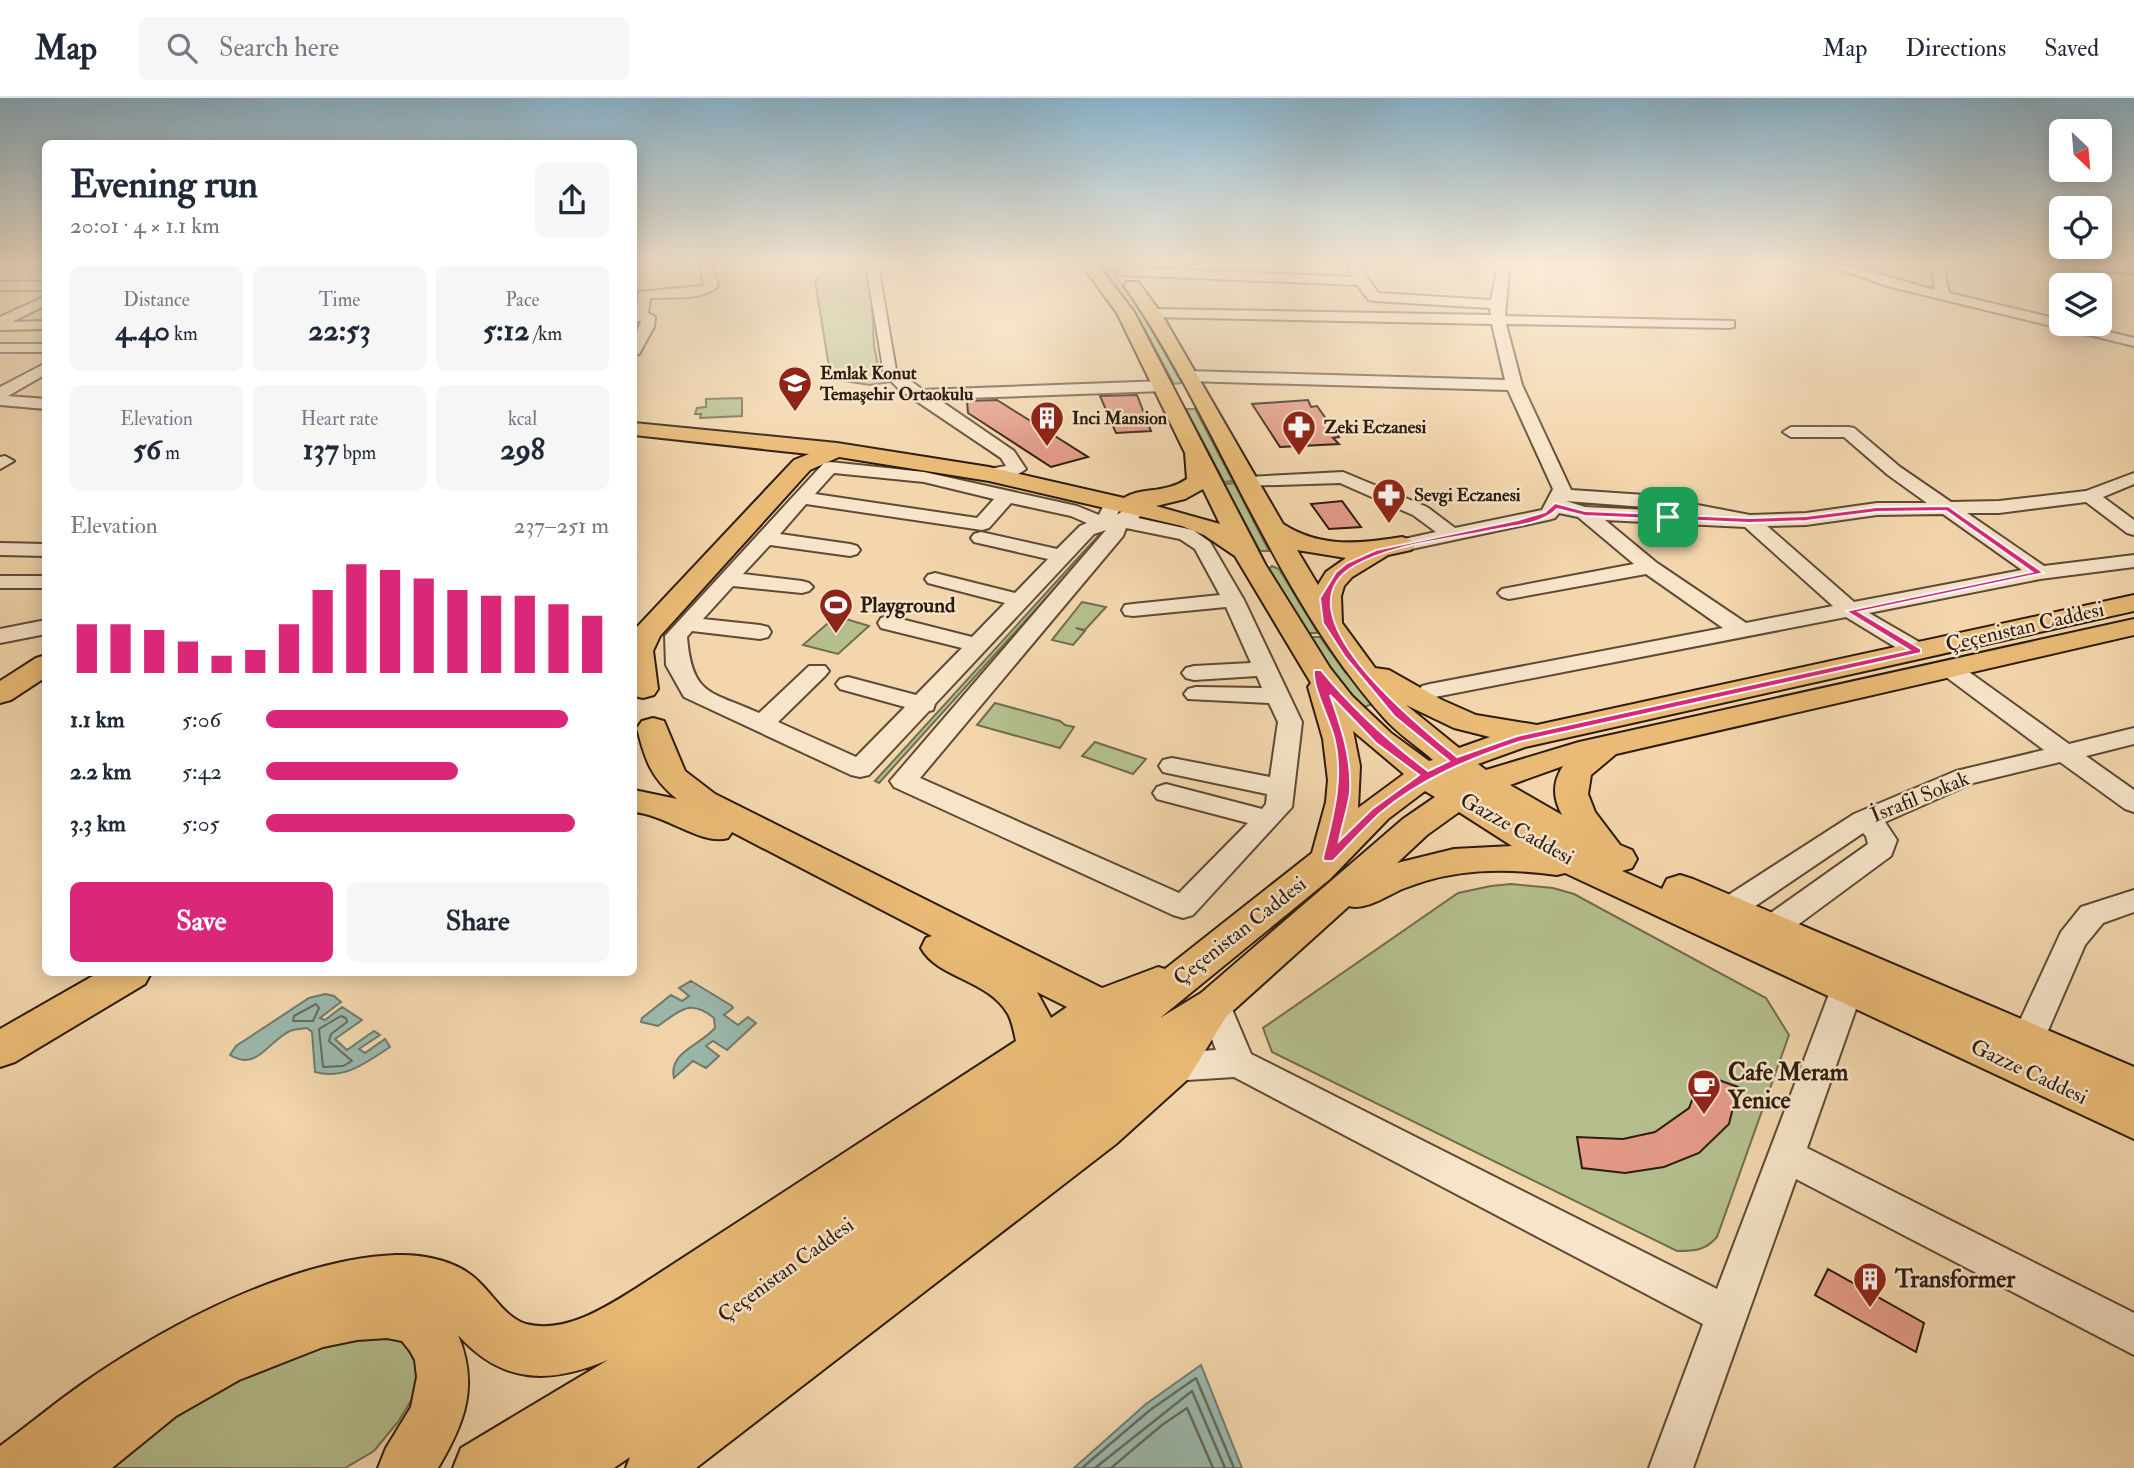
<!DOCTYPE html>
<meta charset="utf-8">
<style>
:root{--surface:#fff;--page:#f6f6f7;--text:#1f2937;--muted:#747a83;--line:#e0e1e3;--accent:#db2777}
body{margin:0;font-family:"IM FELL Double Pica",serif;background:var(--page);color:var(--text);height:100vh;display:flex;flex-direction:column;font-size:26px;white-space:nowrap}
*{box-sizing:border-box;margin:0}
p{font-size:23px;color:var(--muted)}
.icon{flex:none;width:38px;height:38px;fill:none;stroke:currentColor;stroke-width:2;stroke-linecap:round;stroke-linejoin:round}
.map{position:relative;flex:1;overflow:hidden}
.sheet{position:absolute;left:42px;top:42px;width:595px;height:836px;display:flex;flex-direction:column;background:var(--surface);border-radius:10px;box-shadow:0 4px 18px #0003}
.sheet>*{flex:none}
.needle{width:46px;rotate:154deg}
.fabs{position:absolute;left:2049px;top:21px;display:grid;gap:14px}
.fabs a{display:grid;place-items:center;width:63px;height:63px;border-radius:10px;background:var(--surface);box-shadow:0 4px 18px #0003;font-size:35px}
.pin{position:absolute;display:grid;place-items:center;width:60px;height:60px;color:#fff;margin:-30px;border-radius:14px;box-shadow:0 4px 10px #0006}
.round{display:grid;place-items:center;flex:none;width:74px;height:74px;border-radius:10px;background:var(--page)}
.summary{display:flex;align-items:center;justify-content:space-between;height:119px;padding:0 28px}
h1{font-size:38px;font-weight:700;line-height:52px}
.stats{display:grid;grid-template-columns:repeat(3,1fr);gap:10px;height:119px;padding:7px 28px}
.stats div{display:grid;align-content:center;border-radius:10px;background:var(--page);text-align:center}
.stats b{font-size:30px;font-weight:700}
.stats small{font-size:19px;font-weight:400}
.stats p{font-size:19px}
.chart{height:196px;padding:14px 28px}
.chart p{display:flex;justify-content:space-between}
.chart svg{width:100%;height:126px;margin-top:7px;stroke:var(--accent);stroke-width:6}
.cta{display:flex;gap:14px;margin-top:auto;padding:14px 28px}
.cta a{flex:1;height:80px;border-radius:10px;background:var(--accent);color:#fff;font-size:28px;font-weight:700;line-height:80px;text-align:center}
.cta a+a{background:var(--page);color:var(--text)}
ul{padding:0 28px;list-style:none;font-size:23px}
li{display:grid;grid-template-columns:112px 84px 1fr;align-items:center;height:52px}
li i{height:18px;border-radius:9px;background:var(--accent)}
header{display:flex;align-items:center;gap:42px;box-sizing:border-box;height:98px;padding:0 35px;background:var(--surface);border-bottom:2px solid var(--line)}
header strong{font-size:33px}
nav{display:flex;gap:38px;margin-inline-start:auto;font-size:24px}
.search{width:490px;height:63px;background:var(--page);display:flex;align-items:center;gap:18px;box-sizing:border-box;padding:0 24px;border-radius:10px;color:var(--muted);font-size:26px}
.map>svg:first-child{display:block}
.green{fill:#b5bf8e;stroke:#716d4e;stroke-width:2}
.water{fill:#9bb9ad;stroke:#6f7a6e;stroke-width:2}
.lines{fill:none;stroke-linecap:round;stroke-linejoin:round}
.shore-far1{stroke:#646a5e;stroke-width:2}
.shore{stroke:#646a5e;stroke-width:2.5}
.building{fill:#e39a87;stroke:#2d1b0f;stroke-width:2}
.minor-casing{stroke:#5e4a36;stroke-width:4}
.major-casing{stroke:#2d1b0f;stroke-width:4}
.minor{fill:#f7e4c9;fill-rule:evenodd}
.major{fill:#eabb76;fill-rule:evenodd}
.route{fill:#db2777;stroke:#fff;stroke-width:2;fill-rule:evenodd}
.labels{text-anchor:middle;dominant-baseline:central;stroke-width:5;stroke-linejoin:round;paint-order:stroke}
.far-poi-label{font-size:18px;font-weight:bold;fill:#2d1b0f;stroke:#f7e4c9;text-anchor:start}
.poi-label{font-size:21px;font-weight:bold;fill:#2d1b0f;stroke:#f7e4c9;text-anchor:start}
.street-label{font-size:21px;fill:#2d1b0f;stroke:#f7e4c9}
.near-poi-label{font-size:24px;font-weight:bold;fill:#2d1b0f;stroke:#f7e4c9;text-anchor:start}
</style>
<header>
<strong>Map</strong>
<div class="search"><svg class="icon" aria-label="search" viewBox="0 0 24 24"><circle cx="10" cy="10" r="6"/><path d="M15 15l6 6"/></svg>Search here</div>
<nav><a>Map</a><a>Directions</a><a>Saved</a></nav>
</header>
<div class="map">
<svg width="2134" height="1370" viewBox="0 0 2134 1370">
<rect width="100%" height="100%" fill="#f3d6ac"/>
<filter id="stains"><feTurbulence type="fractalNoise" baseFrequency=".00286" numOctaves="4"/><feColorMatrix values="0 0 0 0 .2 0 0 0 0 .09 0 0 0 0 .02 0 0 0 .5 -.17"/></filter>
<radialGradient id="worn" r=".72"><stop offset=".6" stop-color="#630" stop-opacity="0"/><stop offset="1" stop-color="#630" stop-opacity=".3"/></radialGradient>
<!-- green -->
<g class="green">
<path d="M830,166H870L874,247L878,268L891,284L870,287L831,281L815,183Z"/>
<path d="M1101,166H1107L1143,217L1182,285L1174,286L1137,217Z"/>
<path d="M742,300V318L700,320L701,316H695L697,310L706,309V301Z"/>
<path d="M1186,311H1195L1233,383L1224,384Z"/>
<path d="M1234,385L1269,453H1260L1224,386Z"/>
<path d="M1108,427L1111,428L879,685L875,683Z"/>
<path d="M1272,468L1279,471L1318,535H1308L1268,472Z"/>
<path d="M1082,504L1106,509L1085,532L1076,530L1085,533L1073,547L1052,542Z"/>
<path d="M836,518L869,528L838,556L803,547Z"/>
<path d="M1308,539H1320L1345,574L1381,603L1353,613Z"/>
<path d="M995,605L1060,623L1065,627L1074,629L1060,650L977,627Z"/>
<path d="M1095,644L1146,661L1133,676L1082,658Z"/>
<path d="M1511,786L1553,790L1574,796L1766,900L1789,937L1717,1139C1705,1153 1694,1153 1677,1153L1272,954L1263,930L1458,795L1491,788Z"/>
<path d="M372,1223L413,1239L420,1288L398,1324L374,1353L345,1370H97L208,1291Z"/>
</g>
<!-- water -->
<g class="water">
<path d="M691,883L732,908L733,910L724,917L738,927L748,919L756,925L727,952L713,943L706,948L719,958L706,970L693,963L674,980C668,954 701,947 715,930L714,920C689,900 680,913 658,928L641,924L642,920L671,897L682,903L689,898L679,890Z"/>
<path d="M325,896L334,898L341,904L320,920L325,922L342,909L362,922L335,941L347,952L374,933L380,937L359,951L365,955L385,941L390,949C366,965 344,982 315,974L312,934L307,930C301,931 295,931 290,933C268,943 257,974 230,957L236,948L309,900Z"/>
<path d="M1201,1267L1242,1370H1074L1146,1306Z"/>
</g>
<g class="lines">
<!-- shore-far1 -->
<g class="shore-far1">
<path d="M316,906L319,910L313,923H293L294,918Z"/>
<path d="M341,918L346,920L347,924L331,936L329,943L352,963L343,968L323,969L319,931Z"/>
</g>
<!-- shore -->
<g class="shore">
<path d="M1082,1370L1150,1312L1196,1280L1234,1370"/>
<path d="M1095,1370L1192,1293L1225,1370"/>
<path d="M1111,1370L1162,1327L1187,1310L1213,1370"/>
</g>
</g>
<!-- building -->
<g class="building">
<path d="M1137,297L1151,333L1116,335L1100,298Z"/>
<path d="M997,302L1058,340L1088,359L1051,369L968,315L967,303Z"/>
<path d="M1308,302L1311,309L1317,308L1339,339L1333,340L1339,346L1280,349L1252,306Z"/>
<path d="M1342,403L1361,429L1329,431L1311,406Z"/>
<path d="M1702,976L1738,989L1729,1026L1699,1055L1664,1069L1625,1075L1582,1070L1577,1039L1623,1041L1655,1034L1689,1010Z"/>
<path d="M1828,1171L1924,1225L1916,1254L1815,1197Z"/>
</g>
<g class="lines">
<!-- minor casing -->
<g class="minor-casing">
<g id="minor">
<path d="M700,166H712L718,188C704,203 670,199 650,200L648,215L655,219L654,229L639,256L634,257V241L641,223H634L639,194L702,188L704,187Z"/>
<path d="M869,166H881L879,173L896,272L923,292L1164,283L1172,288L1164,293L938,301L1014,353L1026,371C1017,379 995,383 983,380L980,376L983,372L1006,368L1001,360L900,292L884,276L867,173Z"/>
<path d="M1350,166H1358L1378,195L1491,202L1497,173L1494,166H1506L1509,173L1505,218L1734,223V229L1729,230L1506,226L1522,287L1571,392L1645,397L1750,417L1806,415L1877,405H1927L1888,377L1844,339H1791L1783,334L1791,329H1848L1854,330L1900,369L1951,404L1999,403L2086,393L2134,375V386L2103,399L2134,422V437L2127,435L2086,404L1999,415H1967L2044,468L2134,457V469L2040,481L1869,515L1926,548L1929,553L1926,558H1910L1846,519L1430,600L1422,598L1418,593L1422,588L1430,586L1723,530L1646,476L1509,501L1502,499L1498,495L1502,491L1634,466L1578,419L1559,415L1555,420L1548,422L1402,453L1395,451L1392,447L1395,443L1436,434L1413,417L1340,385L1242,388L1239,384L1242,380L1248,379L1343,374L1427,409L1455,430L1542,412L1553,391L1508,292L1187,283L1179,278L1187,273L1505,282L1492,226L1152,219L1145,215L1152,211L1491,217L1490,210L1374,203L1369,202L1357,187L1122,177L1116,173L1122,169L1353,179L1348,169ZM1566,403L1645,409L1670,413L1585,409ZM1943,416L2022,472L1854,504L1767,428L1806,427L1877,417ZM1605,422L1745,429L1833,508L1746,525L1657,465Z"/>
<path d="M1825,166H1843L1935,192L1931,166H1943L1949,195L2062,222V226H2077L2134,240V248L1887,188Z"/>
<path d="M2048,166L2134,167V175L2054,170Z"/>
<rect x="0" y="184" width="46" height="8"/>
<path d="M46,198V207L12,224L46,223V231L0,232V219Z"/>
<rect x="0" y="246" width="46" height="8"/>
<path d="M46,265V276L8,298L46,301V311L0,307V289Z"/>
<path d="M5,358L14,363L0,371V359Z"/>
<path d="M830,364L924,374L1077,408L1099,417L1107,400L1114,398L1123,404L1117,417L1132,406H1146L1148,410L1138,420L1193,432L1210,444L1244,502L1302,624L1292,709L1193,817L1183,820L1173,817L894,689L890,683L1106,432L1094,436L935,606L933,612L929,613L869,677L860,679L851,677L684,599L666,567L665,538L824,365ZM834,375L924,384L994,401L977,420L815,396ZM1011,405L1071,418L1087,425L1080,428L1057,451L981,434L974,436L971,440L974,444L1048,461L1015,495L935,475L928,477L925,481L928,485L1005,505L972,539L889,518L881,520L878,525L881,530L962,550L916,597L848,579L840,581L836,586L840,591L905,609L856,659L778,624L825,578L829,573L825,568H809L759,615C710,593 692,598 687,539L692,533L760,541L768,539L771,534L768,529L760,527L703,521L733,488L802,495L809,493L813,489L809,485L802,483L743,476L770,447L850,458L857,456L860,452L857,448L850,446L780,436L806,406L982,432L989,430ZM1126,430L1180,441L1195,451L1220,497L1133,506L1125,507L1122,512L1125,517L1133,518L1226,509L1251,565L1194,568L1186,570L1182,575L1186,580L1194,582L1257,578L1262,590L1196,589L1188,591L1184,596L1188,601L1269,605L1278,624L1270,679L1172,660L1163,662L1159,668L1163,674L1172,676L1267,696L1266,706L1262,711L1166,686L1157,689L1153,695L1157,701L1248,725L1179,795L920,680L1123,438Z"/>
<path d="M0,445L46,446V458L0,457Z"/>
<rect x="0" y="478" width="46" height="12"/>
<path d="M46,522V536L0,545V531Z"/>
<path d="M1950,564L1958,566L2069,646L2134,630V646L2086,658L2134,692V714L2125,711L2060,664L1973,685L1885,724L1897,742L1891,758L1784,837L1773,840L1762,837L1758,829L1762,821L1868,746L1866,738L1863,735L1739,819L1729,822L1719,819L1714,811L1719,803L1854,716L1956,673L2044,652L1942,576L1938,571L1942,566Z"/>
<path d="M2134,792V814L2103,825L2085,847L2040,951L2028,955L2016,951L2011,942L2061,834L2081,809Z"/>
<path d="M1847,879L1858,882L1863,891L1807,1050L2134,1215V1257L1796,1081L1693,1370H1649L1703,1226L1234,979L1172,983L1160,979L1155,969L1160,959L1172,955L1216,952L1199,906L1204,897L1215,893L1226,897L1251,956L1717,1191L1831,891L1836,882Z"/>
</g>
</g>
<!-- major casing -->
<g class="major-casing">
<g id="major">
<path d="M1081,166H1097L1134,214L1265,466L1330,570L1352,598L1391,635L1429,663L1433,662C1417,648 1398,636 1384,620C1271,492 1220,326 1124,187L1126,184H1138L1161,215L1283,426C1320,450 1360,446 1402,439L1411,442L1415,447L1411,452L1388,457L1352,479L1344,488L1341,498L1342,525L1375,570L1389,572L1442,602L1476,617L1537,627L2134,497V513L1525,649L1478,666L1486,672L1579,644L2134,521V537L1616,656L1591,677L1588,696L1595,714L1620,747L1632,752L1637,761L1632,770L1622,773L1662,791L1667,781L1680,777L1693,781L2134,969V1041L1565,775L1557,777C1505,770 1455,770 1405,790C1389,796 1367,813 1349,808L1226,919L1187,982L1116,1046L696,1370H626L630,1359L614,1370H453L461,1350L608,1262C550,1286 503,1287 458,1237C479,1287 465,1325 438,1370H378L386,1350L411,1309L417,1279L415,1262L410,1253L402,1243L387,1240L357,1242L323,1249L239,1282L176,1318L112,1370H0V1348C29,1327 56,1304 85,1284C168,1226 293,1161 396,1157C424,1156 459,1163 479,1184C493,1197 507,1221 526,1226C564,1236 605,1210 635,1191L1016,943C1014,934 1012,923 1008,916C989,882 937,880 921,850L926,840L932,838L732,734L728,740C702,748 667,717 634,714V692L677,701C651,680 645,662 637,630L642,623L653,620L664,623L685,673L715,696L1102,890L1158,869L1165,871L1312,755L1326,704L1328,682L1323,641L1308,589L1311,585L1235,458L1204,437L1182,428L989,383L839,359L810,372L660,538L653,553L658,591L654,597L643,600L634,598V534L637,529L794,362L809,356L634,337V325L837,345L989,369L1124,400C1140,389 1165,396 1187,381L1185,355L1117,215ZM1203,391L1220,426L1156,408L1185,401ZM1297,452L1346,460L1326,474L1318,487ZM1406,607L1454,630L1490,639L1459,650ZM1353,633L1404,676L1358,710L1360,668ZM1563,668C1552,685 1553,700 1562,717L1510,687ZM1425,693L1435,699L1403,721L1201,895L1160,920L1330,781L1388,721ZM1459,714L1512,748L1454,751L1397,765L1427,737ZM1037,894L1067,909L1051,920Z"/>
<path d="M46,557V579L11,602L0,605V583L36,560Z"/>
<path d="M98,875H151L145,886L15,964L0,969V931Z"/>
</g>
</g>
<!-- minor -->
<use href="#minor" class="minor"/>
<!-- major -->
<use href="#major" class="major"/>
</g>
<!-- sky -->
<linearGradient id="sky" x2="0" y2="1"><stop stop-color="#89b6d0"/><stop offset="0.46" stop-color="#faedda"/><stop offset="1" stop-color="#faedda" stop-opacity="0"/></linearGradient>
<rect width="2134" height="358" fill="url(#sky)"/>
<!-- route -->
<path class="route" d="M1555,405L1585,413L1750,420L1806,418L1877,409L1948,408L2044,475L1859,514L1921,551V555L1519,644C1469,661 1420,681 1379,716C1363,731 1348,748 1333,763H1324L1323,760C1332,722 1344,683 1335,643C1331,623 1312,590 1314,572H1321C1353,611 1387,642 1428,673L1449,663L1394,618L1345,559L1323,525L1320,500L1336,474L1347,465L1376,452L1518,422L1545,414ZM1557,411L1585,418L1750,425L1806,423L1877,414L1946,413L2032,474L1846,513L1909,552L1517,638L1457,659C1420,629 1275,514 1354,468C1394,445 1448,442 1493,432C1512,428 1544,426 1557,411ZM1330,597L1376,645L1419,677L1372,711L1339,743C1342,727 1348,710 1350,694C1352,659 1341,629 1330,597Z"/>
<!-- icons -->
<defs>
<g id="school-pin" transform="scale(1.75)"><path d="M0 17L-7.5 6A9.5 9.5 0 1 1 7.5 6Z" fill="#8f2418" stroke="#f7e4c9"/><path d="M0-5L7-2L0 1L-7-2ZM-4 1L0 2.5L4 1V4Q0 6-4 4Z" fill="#fff"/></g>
<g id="building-pin" transform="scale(1.75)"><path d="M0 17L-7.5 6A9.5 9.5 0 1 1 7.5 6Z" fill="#8f2418" stroke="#f7e4c9"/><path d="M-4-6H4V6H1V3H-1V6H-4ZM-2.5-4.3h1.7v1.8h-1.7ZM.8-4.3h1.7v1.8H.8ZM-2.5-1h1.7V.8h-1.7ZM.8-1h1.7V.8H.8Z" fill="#fff"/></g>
<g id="pharmacy-pin" transform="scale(1.75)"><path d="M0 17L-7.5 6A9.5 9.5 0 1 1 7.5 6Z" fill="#8f2418" stroke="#f7e4c9"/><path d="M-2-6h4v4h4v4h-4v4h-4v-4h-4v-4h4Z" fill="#fff"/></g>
<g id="stadium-pin" transform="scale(1.75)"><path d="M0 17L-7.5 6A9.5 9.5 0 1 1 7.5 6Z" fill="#8f2418" stroke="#f7e4c9"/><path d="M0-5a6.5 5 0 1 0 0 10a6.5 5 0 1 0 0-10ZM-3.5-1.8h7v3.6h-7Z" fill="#fff"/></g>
<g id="cafe-pin" transform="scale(1.75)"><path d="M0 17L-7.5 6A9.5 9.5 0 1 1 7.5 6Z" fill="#8f2418" stroke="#f7e4c9"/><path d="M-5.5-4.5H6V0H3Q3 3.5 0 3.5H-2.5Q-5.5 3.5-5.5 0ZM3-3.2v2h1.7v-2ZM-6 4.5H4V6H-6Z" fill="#fff"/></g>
</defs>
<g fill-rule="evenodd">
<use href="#school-pin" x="795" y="285"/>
<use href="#building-pin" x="1047" y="320"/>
<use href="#pharmacy-pin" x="1299" y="329"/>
<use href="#pharmacy-pin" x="1389" y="397"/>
<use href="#stadium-pin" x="836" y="507"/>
<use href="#cafe-pin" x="1704" y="988"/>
<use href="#building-pin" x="1870" y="1181"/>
</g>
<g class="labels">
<!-- far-poi labels -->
<g class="far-poi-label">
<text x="820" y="275">Emlak Konut<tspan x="820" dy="21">Temaşehir Ortaokulu</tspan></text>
<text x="1072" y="320">Inci Mansion</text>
<text x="1324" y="329">Zeki Eczanesi</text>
<text x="1414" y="397">Sevgi Eczanesi</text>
</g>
<!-- poi labels -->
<g class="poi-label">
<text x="860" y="507">Playground</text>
</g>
<!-- street labels -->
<g class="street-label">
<text transform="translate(2025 529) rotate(-13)">Çeçenistan Caddesi</text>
<text transform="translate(1920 699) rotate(-22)">İsrafil Sokak</text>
<text transform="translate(1517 731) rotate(29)">Gazze Caddesi</text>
<text transform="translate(1240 833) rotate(-38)">Çeçenistan Caddesi</text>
<text transform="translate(2029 974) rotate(25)">Gazze Caddesi</text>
<text transform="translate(786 1172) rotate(-36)">Çeçenistan Caddesi</text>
</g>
<!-- near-poi labels -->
<g class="near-poi-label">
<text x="1728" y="974">Cafe Meram<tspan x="1728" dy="28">Yenice</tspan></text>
<text x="1895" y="1181">Transformer</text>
</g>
</g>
<rect width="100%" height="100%" filter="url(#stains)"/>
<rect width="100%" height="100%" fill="url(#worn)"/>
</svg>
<div class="fabs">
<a><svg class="needle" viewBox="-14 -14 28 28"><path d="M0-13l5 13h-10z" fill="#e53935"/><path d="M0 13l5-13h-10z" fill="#747a83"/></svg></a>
<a><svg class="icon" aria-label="locate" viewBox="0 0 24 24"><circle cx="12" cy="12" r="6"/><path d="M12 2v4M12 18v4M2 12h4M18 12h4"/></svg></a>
<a><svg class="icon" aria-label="layers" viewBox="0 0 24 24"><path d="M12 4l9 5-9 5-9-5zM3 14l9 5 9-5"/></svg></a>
</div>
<div class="pin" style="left:1668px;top:419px;background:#1e9e55"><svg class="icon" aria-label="arrive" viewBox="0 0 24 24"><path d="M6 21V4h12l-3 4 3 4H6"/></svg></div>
<section class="sheet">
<div class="summary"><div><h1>Evening run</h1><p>20:01 · 4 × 1.1 km</p></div><a class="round"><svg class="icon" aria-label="share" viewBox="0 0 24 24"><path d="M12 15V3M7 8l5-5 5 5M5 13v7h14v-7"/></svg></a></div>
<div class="stats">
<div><p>Distance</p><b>4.40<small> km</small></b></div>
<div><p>Time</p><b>22:53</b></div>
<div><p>Pace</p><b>5:12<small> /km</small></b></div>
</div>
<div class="stats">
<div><p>Elevation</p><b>56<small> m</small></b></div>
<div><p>Heart rate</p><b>137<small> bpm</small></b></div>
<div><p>kcal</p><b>298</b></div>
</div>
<div class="chart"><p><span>Elevation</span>237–251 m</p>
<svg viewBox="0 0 160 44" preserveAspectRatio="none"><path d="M5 44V27M15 44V27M25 44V29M35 44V33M45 44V38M55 44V36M65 44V27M75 44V15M85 44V6M95 44V8M105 44V11M115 44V15M125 44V17M135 44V17M145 44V20M155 44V24"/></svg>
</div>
<ul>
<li><b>1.1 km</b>5:06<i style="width:88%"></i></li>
<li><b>2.2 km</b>5:42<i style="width:56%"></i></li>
<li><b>3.3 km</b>5:05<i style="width:90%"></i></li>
</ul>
<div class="cta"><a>Save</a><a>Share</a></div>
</section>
</div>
